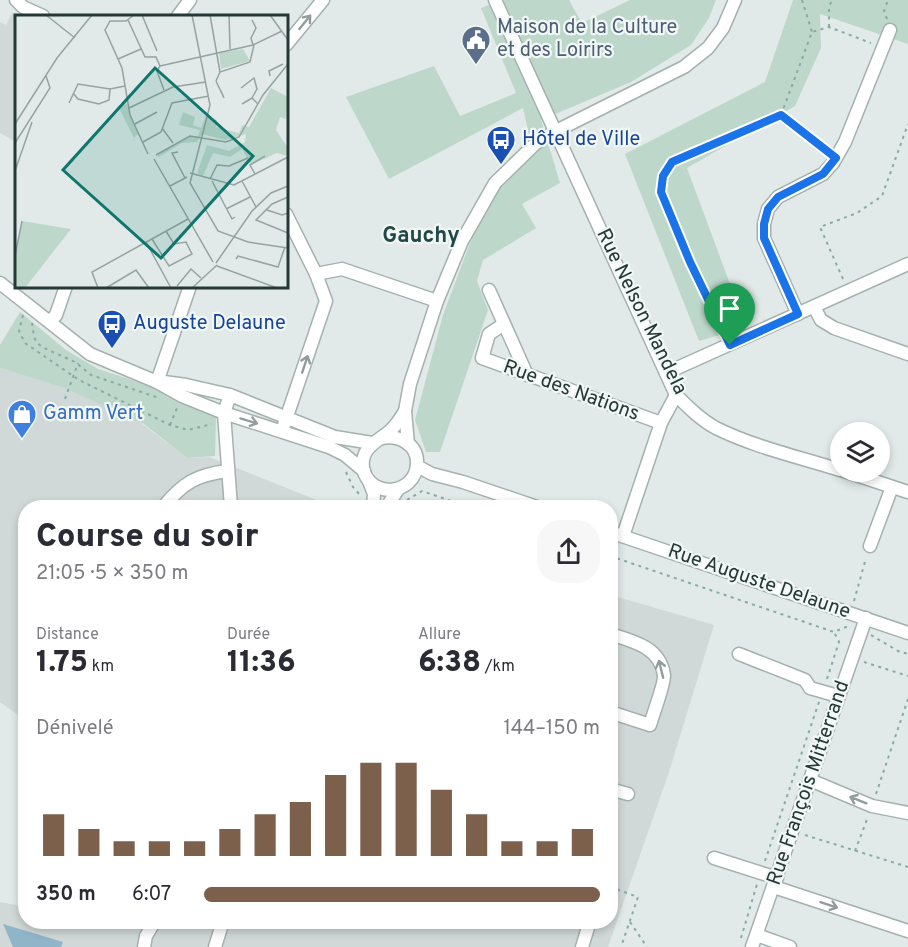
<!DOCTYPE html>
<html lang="fr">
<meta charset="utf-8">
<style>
:root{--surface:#fff;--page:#f7f7f7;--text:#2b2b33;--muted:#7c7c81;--accent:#7d604b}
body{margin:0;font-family:Overpass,sans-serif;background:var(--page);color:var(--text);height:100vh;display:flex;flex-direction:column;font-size:22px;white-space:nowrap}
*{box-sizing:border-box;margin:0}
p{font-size:20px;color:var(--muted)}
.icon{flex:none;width:33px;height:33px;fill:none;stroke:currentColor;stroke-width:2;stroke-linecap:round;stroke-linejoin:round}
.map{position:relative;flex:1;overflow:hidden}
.details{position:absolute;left:18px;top:500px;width:600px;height:429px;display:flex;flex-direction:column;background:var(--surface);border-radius:24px;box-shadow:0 3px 9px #0003}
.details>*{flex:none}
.tools{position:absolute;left:830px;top:422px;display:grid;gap:12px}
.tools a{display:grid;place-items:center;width:60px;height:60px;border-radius:50%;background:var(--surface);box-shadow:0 3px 9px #0003;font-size:30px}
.pin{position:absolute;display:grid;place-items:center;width:51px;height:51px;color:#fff;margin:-62px -26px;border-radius:50% 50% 50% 0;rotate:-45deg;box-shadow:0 0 6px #0007}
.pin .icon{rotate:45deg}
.round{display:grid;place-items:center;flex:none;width:63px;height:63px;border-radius:24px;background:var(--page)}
.overview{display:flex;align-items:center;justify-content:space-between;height:102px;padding:0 18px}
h1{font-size:33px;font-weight:800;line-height:45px}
.figures{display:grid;grid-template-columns:repeat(3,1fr);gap:9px;height:102px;padding:6px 18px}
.figures div{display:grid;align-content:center}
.figures b{font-size:30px;font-weight:800}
.figures small{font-size:16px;font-weight:400}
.figures p{font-size:16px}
.chart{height:168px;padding:12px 18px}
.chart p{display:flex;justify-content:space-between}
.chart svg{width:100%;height:108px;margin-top:6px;stroke:var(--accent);stroke-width:6}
ul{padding:0 18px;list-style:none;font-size:20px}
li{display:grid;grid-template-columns:96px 72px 1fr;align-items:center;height:45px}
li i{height:15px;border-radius:8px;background:var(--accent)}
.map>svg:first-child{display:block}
.built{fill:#d0d9d7}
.green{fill:#bdd8ca}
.water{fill:#90b4c8}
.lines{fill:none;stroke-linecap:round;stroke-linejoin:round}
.minor-casing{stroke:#a5b1af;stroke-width:15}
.path{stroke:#86aaa6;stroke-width:2;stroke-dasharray:3 4.5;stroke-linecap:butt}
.minor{stroke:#fff;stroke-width:12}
.oneway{stroke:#929c9b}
.route-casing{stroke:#fff;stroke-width:12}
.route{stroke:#1a73e8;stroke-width:8}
.labels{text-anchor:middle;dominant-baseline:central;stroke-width:4.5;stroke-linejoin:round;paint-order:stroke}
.service-label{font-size:20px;fill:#4e5e75;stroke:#f1f7f5;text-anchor:start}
.transit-label{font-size:20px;fill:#164399;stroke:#f1f7f5;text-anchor:start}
.street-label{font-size:20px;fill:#243837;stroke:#f1f7f5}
.shop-label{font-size:20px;fill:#366cbe;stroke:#f1f7f5;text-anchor:start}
.quarter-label{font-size:22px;font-weight:bold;fill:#224847;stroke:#f1f7f5}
.inset-road{fill:none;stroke:#95a3a1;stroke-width:1.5}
.view{fill:#0f766e;fill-opacity:0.15;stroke:#0f766e;stroke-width:3}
.inset-edge{fill:none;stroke:#243837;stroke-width:3}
</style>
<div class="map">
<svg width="908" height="947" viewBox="0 0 908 947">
<rect width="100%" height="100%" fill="#e1eae8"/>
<!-- built -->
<g class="built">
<path d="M12,13L19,16H16V142L0,133V22L6,25Z"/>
<path d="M0,368L64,388L137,420L187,458L209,457L334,507H26L25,765L18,715L0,702Z"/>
<path d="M611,595L714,625L669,772L608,947H0V902L25,907L26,921H91L127,929L135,921H610Z"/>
</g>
<!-- green -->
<g class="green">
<path d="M502,0H569L582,23L630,0H716L709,18L691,45L631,82L541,120L560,183L522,204L536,228L483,260L477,281L488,310L440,452H426L415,420L443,315L473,235L497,192L533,152L523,108L389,179L346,97L434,66L460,116L516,93L481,8Z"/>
<path d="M793,0H908V44L820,14L821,48L795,106L687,168L746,327L699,341L625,154L765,82Z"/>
<path d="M20,312L66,350L98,369L163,390L216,415L215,456L187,458L144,424L64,388L0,368V345Z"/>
</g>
<!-- water -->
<path class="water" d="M3,924L63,942L61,947H13Z"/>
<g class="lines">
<!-- minor casing -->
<g class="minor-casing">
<g id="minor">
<path d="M16,0L23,7L43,16"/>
<path d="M495,0L676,395C688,407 701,420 716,428C754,447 799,457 840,470"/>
<path d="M178,16L190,0"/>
<path d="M286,45L323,0"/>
<path d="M316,274L342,269L437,301"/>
<path d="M0,283L90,354L157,382L182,396L224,413L329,447L345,455L364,471"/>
<path d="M489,290L527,375"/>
<path d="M814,307L821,320L834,328L908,354"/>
<path d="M798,314L764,238V224L768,209L778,197L823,174L833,163L845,142L890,30"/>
<path d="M50,322L56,315L66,286"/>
<path d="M504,324L489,334L482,358L661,423"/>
<path d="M666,373L908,264"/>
<path d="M157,382L190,286"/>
<path d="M164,382L186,385L230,395L335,437L372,443"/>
<path d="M230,395L224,413L231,507"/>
<path d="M282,431L326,301L316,274L286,214"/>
<path d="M382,438C399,435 418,444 417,464C415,496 369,499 363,468C360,447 379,441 391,430C397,424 401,418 405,411"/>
<path d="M408,444L405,411L410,384L437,301L462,241L495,183L536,143L556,131L684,67L708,48L723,28L735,0"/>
<path d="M417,466L432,474L463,482L537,507"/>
<path d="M844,471L908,492"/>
<path d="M369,481L374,494L373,507"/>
<path d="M163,507C183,483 196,475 227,471"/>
<path d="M387,507L398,489"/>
<path d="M610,532L908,633"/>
<path d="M623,536L661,423L676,395"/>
<path d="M870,546L892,487"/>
<path d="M610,634C633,641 660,647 664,675C665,683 653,714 650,725L610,712"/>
<path d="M739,654L805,680L810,688L838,696"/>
<path d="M810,780L872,806L908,813"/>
<path d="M610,789L628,794"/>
<path d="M714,858L777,878"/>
<path d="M774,887L908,931"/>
<path d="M757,935L790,947"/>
<path d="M144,947L146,936L155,921"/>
<path d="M215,947L223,921"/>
<path d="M582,947L590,921"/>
<path d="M752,947L866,618"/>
</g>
</g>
<!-- path -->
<g class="path">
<path d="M802,0L812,32"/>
<path d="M887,19L884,11L888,0"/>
<path d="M829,27V7L832,0"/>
<path d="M781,115L812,32L829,27L871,43"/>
<path d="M843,279L820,227L857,213L882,196L908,124"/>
<path d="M23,315L19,331L25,343L79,380L170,425L188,430L212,424"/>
<path d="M32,323L34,337L37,343L44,348L75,362L91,375L159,398"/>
<path d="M725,334L690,262L661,192L663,176L672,162L781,115L828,151"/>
<path d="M65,399L78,363"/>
<path d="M170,425L177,408"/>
<path d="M346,472L353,487L360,495"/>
<path d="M407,500L422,491L469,507"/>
<path d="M610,556L834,632L846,627L849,628"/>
<path d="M854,601L866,558"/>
<path d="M871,635L898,651L908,654"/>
<path d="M864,662L908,676"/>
<path d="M827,679L839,642L834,632"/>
<path d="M876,794L908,699"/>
<path d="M805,835L908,867"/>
<path d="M855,851L868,817"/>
<path d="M765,861L819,702"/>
<path d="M610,887L638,897L621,947"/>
<path d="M630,922L647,947"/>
<path d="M741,938L757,884"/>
</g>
<!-- minor -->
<use href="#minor" class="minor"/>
</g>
<!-- one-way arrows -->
<defs><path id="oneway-shaft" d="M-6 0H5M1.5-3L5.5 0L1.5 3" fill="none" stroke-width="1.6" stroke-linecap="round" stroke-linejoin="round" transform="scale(1.5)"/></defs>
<g class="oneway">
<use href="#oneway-shaft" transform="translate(305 22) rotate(-51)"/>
<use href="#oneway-shaft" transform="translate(305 364) rotate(-72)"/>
<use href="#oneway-shaft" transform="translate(249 421) rotate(17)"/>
<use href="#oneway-shaft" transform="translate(661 669) rotate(-104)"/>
<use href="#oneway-shaft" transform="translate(858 800) rotate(-158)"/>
<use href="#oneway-shaft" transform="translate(829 905) rotate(18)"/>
</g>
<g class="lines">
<!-- route casing -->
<g class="route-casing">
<path id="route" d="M781,115L836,158L823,174L778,197L768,209L764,224V238L798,314L730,345L690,262L661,192L663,176L672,162Z"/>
</g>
<!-- route -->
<use href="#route" class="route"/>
</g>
<!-- icons -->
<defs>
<g id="civic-pin" transform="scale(1.5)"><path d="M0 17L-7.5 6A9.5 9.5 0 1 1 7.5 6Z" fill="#5c6f8a" stroke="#f1f7f5"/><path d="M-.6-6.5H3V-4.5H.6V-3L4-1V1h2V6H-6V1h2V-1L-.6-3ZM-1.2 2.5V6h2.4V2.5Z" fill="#fff"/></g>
<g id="bus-pin" transform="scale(1.5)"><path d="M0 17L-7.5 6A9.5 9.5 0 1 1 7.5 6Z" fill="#1a4fb4" stroke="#f1f7f5"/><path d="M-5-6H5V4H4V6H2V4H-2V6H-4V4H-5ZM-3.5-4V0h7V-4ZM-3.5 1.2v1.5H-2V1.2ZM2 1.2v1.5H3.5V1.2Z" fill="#fff"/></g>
<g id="shop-pin" transform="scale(1.5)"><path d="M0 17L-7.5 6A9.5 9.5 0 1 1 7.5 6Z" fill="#3f7fe0" stroke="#f1f7f5"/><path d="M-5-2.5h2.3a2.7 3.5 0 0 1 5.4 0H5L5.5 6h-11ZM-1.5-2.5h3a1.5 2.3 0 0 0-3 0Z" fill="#fff"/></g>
</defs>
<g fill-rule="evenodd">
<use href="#civic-pin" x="476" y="40"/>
<use href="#bus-pin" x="501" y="140"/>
<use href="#bus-pin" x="112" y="324"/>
<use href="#shop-pin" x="22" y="414"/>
</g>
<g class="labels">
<!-- service labels -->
<g class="service-label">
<text x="497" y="28">Maison de la Culture<tspan x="497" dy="23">et des Loirirs</tspan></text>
</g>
<!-- transit labels -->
<g class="transit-label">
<text x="522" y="140">Hôtel de Ville</text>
<text x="133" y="324">Auguste Delaune</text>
</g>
<!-- street labels -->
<g class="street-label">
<text transform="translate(641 312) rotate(64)">Rue Nelson Mandela</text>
<text transform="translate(571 391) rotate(20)">Rue des Nations</text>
<text transform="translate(759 582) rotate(19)">Rue Auguste Delaune</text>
<text transform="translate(809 783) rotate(-71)">Rue François Mitterrand</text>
</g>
<!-- shop labels -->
<g class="shop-label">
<text x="43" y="414">Gamm Vert</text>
</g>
<!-- quarter labels -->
<g class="quarter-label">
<text x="421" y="236">Gauchy</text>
</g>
</g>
<!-- overview -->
<g transform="translate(15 15)">
<rect width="273" height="273" fill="#e1eae8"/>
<path d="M228,34L235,46L206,54L204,38ZM256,73L273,82L271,104L265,102L261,115L273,133V141L262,138L236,150L227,134L215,142L198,138L188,161L182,158L192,130L214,136L230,127L231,119L210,125L187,119L182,127L167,128L142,143L144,139L175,122L183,121L185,115L164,110L168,97L180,102L178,110L186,113L191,101L202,105L201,112L224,118L227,110L234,112ZM112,89L123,119L119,123L103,91ZM7,206L56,214L10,273H0V242Z" fill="#bdd8ca"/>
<path class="inset-road" d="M31,0L60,23M119,0L111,6H95L90,15L107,53L115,100L133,139M127,0L142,36M177,0L195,90L175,168L203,216L233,227L273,233M195,0L205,57M214,0L215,34M255,0L273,25M113,5L130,42H141L145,51L142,56L149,75M237,5L241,13L236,23L238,30M103,44L126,34M145,51L238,30L267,16M255,61L254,56L268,49M201,66L205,57L235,47L239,30M201,66L209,83L206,76M226,73L239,63L242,74L237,83M58,78L63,84L84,89L94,85L95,74M54,88L63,69L95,74L110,71M227,89L237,83L243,89M114,93L158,72L191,67M0,109L42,43L77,0M120,109L142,97M147,113L158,128M128,127L146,117L157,88L194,81M0,128L35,73L31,61M163,137L157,138L170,163M141,140L175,121L211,127L224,122L248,80L273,49M139,144L198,247M0,156L17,107M175,158L219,170L273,142M240,159L235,150L250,141M195,164L202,150L214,151L233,143M197,166L217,204L220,202M227,166L241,192M155,171L172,162M273,182L257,189L241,205L273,218M211,194L235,182M252,195L267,200L273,198M137,224L154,251L177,239L171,227L159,229L151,216M131,227L156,273M0,241L7,206M221,244L223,241L263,252L270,232M201,248L237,196L256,178L273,171M202,251L262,273M162,271L176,254L186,263M83,273L77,257L173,204M91,273L121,255L134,273M177,273L202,250"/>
<path class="view" d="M140,53L238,141L146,243L48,155Z"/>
<rect width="273" height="273" class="inset-edge"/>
</g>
</svg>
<div class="tools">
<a><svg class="icon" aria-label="layers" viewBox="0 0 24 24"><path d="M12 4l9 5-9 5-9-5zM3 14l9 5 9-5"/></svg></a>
</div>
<div class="pin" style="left:730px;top:345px;background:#1e9e55"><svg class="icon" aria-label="arrive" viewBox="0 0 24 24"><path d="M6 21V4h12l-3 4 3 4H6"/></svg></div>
<section class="details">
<div class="overview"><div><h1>Course du soir</h1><p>21:05 · 5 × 350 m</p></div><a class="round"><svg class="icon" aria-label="share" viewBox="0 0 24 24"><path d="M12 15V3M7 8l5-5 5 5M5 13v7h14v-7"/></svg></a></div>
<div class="figures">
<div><p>Distance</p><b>1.75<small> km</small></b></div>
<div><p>Durée</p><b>11:36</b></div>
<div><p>Allure</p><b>6:38<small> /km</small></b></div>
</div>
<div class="chart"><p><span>Dénivelé</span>144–150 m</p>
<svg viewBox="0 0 160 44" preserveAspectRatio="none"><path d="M5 44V27M15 44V33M25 44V38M35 44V38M45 44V38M55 44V33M65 44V27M75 44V22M85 44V11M95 44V6M105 44V6M115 44V17M125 44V27M135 44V38M145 44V38M155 44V33"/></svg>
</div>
<ul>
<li><b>350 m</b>6:07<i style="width:100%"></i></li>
</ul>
</section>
</div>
